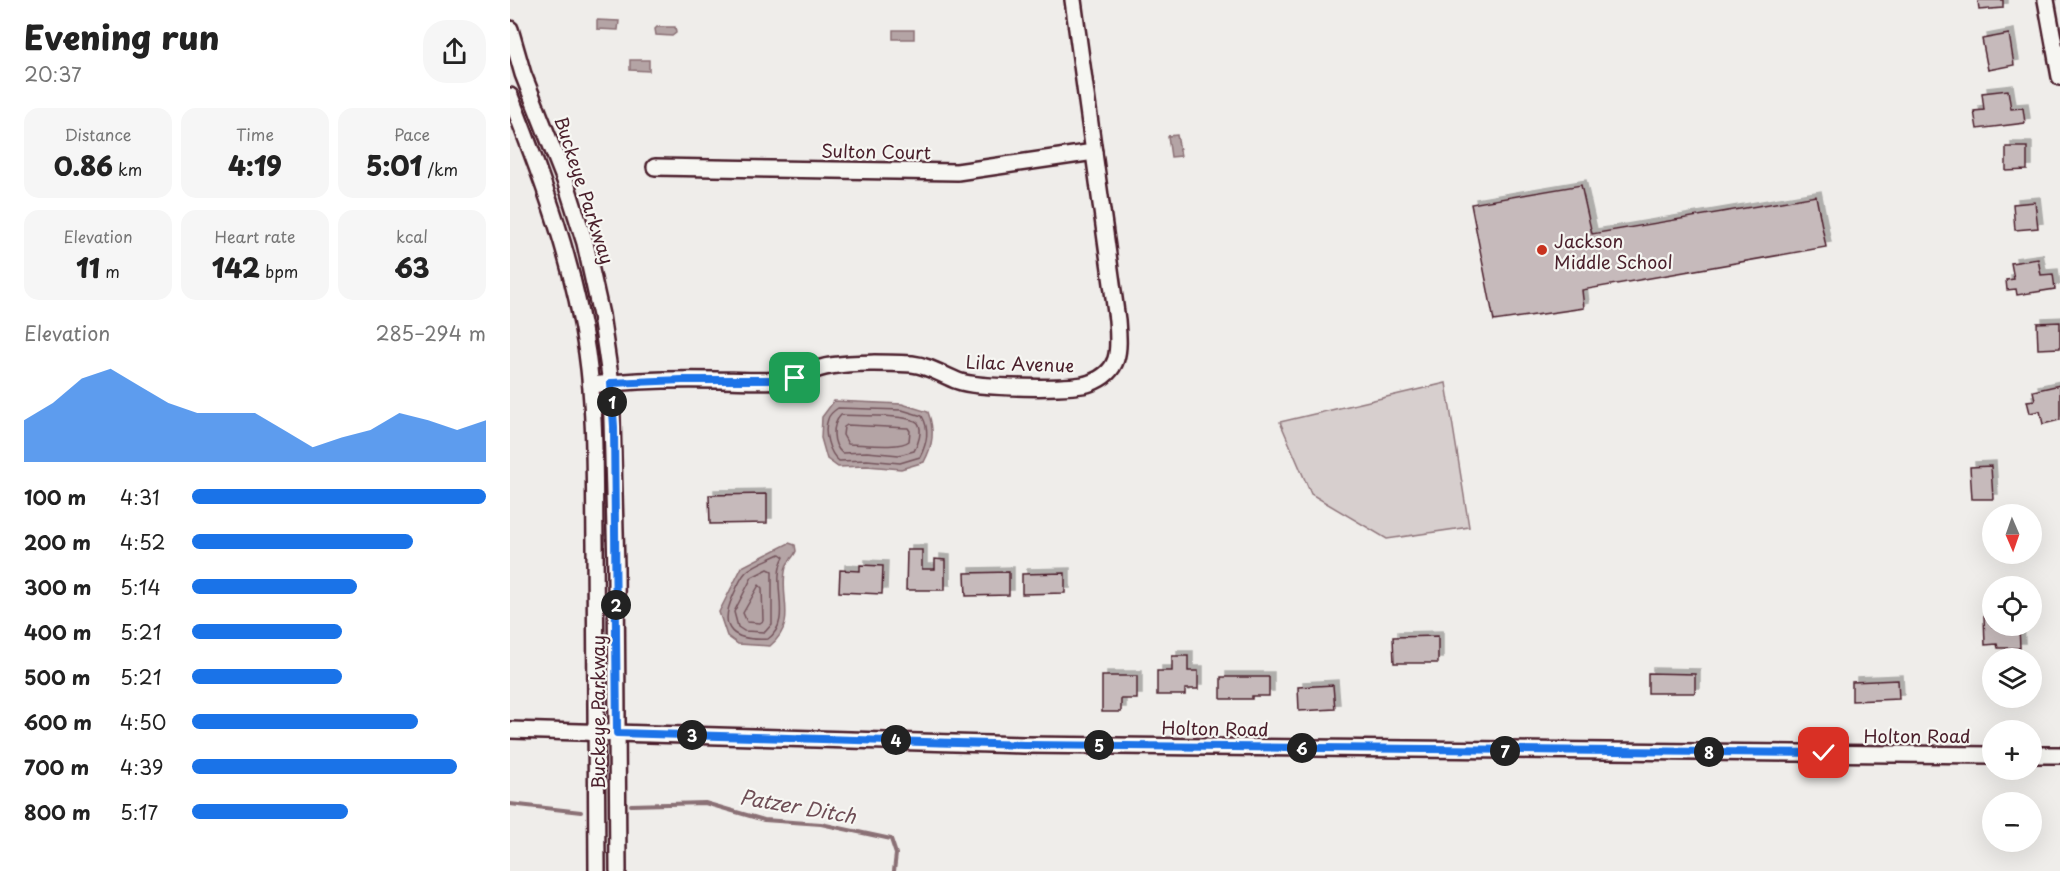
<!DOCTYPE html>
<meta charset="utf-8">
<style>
:root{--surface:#fff;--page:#f6f6f6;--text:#222;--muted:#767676;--accent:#1a73e8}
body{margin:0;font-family:"Playpen Sans",sans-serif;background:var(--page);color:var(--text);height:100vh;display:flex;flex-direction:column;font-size:22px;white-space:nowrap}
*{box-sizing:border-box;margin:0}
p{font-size:20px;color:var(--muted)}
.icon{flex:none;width:33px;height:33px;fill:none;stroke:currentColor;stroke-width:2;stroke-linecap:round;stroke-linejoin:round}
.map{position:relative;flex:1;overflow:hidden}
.sheet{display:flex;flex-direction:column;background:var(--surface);width:510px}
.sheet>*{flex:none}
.needle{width:39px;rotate:178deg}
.buttons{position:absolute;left:1472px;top:504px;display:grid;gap:12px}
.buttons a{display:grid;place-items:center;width:60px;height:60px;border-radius:50%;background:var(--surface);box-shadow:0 6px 24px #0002;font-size:30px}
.pin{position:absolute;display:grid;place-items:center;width:51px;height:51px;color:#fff;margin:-26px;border-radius:12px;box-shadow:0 3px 9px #0006}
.km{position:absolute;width:30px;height:30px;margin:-15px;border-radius:50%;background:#222;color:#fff;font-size:16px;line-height:30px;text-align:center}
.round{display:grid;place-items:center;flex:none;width:63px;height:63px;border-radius:24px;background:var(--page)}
.headline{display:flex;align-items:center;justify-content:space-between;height:102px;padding:0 24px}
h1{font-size:33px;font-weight:800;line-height:45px}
.figures{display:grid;grid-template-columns:repeat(3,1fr);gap:9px;height:102px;padding:6px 24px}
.figures div{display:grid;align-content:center;border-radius:15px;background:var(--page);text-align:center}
.figures b{font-size:26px;font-weight:800}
.figures small{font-size:16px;font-weight:400}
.figures p{font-size:16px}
.chart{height:168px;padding:12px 24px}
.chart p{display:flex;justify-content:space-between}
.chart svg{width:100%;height:108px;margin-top:6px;fill:var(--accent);opacity:.7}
ul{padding:0 24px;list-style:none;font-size:20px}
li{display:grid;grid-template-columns:96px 72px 1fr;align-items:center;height:45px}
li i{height:15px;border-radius:8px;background:var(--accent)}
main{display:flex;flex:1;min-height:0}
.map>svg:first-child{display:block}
.green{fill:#d7cfce;stroke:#90777c;stroke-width:1.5}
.water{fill:#b4a4a5;stroke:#8a6f74;stroke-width:1.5}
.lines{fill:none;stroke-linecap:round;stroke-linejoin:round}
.shore{stroke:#74545c;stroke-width:1.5}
.stream{stroke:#8a6f74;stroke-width:4}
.building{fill:#c6babb;stroke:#4a1f2b;stroke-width:1.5;filter:url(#shadow)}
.minor-casing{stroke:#4a1f2b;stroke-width:20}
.minor{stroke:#f6f6f2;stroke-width:15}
.route-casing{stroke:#fff;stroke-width:12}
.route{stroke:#1a73e8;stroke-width:8}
.poi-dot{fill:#c8321e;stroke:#f6f6f2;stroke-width:2}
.labels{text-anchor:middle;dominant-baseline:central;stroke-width:4.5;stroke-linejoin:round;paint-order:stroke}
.street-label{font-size:18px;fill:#4a1f2b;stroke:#f6f6f2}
.poi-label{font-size:18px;fill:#4a1f2b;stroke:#f6f6f2;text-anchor:start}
.water-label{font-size:20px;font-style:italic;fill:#6f4e56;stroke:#f6f6f2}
</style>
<main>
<section class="sheet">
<div class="headline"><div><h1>Evening run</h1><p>20:37</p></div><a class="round"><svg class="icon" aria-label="share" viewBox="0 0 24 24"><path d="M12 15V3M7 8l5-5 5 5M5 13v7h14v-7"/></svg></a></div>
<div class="figures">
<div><p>Distance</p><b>0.86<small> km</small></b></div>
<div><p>Time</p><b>4:19</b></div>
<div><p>Pace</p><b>5:01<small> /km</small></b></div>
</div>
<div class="figures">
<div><p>Elevation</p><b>11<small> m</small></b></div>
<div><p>Heart rate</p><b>142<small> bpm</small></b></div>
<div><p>kcal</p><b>63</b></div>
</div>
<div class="chart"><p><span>Elevation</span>285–294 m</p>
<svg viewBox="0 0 160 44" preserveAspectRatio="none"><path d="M0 44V27L10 20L20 10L30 6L40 13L50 20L60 24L70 24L80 24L90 31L100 38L110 34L120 31L130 24L140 27L150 31L160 27V44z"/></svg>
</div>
<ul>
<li><b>100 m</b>4:31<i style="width:100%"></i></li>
<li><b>200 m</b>4:52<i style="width:75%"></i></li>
<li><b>300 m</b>5:14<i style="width:56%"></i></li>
<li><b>400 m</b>5:21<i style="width:51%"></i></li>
<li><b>500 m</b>5:21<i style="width:51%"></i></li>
<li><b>600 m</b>4:50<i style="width:77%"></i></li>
<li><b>700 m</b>4:39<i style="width:90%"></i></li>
<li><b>800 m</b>5:17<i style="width:53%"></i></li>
</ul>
</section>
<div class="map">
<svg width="1550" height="871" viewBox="0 0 1550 871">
<defs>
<filter id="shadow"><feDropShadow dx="5" dy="-5" stdDeviation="0" flood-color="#0004"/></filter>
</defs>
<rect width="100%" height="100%" fill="#efedea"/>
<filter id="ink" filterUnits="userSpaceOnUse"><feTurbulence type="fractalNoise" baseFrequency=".0167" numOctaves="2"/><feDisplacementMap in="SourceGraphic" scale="12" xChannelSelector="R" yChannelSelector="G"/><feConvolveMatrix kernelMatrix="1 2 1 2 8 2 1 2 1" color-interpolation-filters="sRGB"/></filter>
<g filter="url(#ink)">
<!-- green -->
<path class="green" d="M936,383L959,527L877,539L801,494L770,422Z"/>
<!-- water -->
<g class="water">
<path d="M87,20L109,21L108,30L87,29Z"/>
<path d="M147,27H165L166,33L162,36L146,35L145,29Z"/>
<rect x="383" y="30" width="21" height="9"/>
<path d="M120,60H139V71L120,70Z"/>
<path d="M667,135L671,156L661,157L658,136Z"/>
<path d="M324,401L392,404L418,412C425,431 423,445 414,462L391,469L357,466L328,467L317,459L311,438L312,417Z"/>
<path d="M279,543L285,545L286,551C284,557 278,561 276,567C268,597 289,622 260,646L228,644L217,636L209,612L232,567Z"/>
</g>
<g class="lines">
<!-- shore -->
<g class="shore">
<path d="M328,408L392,410L412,416C420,430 417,443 410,457L390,463L357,460L329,461C319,453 313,432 318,419C319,415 325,410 328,408Z"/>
<path d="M331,415C345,416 400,414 408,423C413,430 408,445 404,451L389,455L357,452L332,453C322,444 321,425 331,415Z"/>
<path d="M337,425L398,428L400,431L399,441C390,449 352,444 338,444L333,435L334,427Z"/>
<path d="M270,554L274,557C259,582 284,621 258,639C225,641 207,631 223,596C226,589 231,577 236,572C244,564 260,559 270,554Z"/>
<path d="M258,569L262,571V624L255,632L234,631L228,627L224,612L242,577Z"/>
<path d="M249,585L252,588L253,621L250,623L237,622L233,613Z"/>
</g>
<!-- stream -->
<g class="stream">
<path d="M0,804L71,812"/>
<path d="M121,805L195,803L254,820L311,824L381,839L386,854L384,871"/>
</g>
</g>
<!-- building -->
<g class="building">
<path d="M1468,0H1493V8L1469,10Z"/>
<path d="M1499,34L1504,65L1478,70L1472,39Z"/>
<path d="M1498,90L1501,109L1513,108L1515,123L1467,129L1464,111L1474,110L1472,93Z"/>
<path d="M1496,147H1517V170L1496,171Z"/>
<path d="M1071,185L1082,234L1306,196L1316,247L1072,290L1074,308L984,321L961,204Z"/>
<path d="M1525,202L1528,228L1505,230L1503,204Z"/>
<path d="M1528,259L1531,275L1543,274L1545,289L1507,295L1506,289L1497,290L1496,280L1504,279L1501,263Z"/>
<path d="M1550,322V348L1528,349L1527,323Z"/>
<path d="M1550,385V420L1533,424L1530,411L1520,413L1517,401L1525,400L1523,391Z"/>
<path d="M1481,466L1483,499H1462L1460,467Z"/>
<path d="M257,494V523L200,524L199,495Z"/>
<path d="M397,550H412V569H425V559L435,560V590H396Z"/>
<path d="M350,565L373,566L372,594L329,592L330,570L350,571Z"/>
<path d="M499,572V595L456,596L455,573Z"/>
<path d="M555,573V593L512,594V574Z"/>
<path d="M1474,616H1482V626H1509L1510,648H1488L1487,644L1475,645Z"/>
<path d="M928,636V663H884L883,637Z"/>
<path d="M662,656H678V671H688V689H675V695H647V671H662Z"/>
<path d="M1138,673L1185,674V693H1138Z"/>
<path d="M592,676H627V699H611V712H592Z"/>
<path d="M711,677H759V696H742V699H711Z"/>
<path d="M1388,680L1389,699L1342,701V682Z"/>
<path d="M823,685L825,709L789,711L788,687Z"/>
</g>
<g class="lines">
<!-- minor casing -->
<g class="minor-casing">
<g id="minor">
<path d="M1536,0L1550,77"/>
<path d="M0,29L13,74L56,183L75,243L91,315L101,383L106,567L108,871"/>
<path d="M0,96C33,180 64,263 77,353C86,416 84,480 85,543C86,653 86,762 87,871"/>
<path d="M145,167L447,172L584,152"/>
<path d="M81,385C123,380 166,379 208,380C229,380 251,382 272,380C289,379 303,368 320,366C346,362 375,363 402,364C420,366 432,375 448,381C466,388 562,390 580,383C612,371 609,349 607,320L563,0"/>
<path d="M0,730L514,745L1482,755"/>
<path d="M1521,755H1550"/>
</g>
</g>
<!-- minor -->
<use href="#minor" class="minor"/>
</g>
</g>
<g class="lines" filter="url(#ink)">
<!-- route casing -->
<g class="route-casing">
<path id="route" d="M285,378L274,380H172L101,383L104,427L107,733L514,745L1314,753"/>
</g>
<!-- route -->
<use href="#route" class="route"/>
</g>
<!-- markers -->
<circle class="poi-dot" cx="1032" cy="250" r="6"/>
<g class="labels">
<!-- street labels -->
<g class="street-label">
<text transform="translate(366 151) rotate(1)">Sulton Court</text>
<text transform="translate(75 190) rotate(72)">Buckeye Parkway</text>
<text transform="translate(510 363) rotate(2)">Lilac Avenue</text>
<text transform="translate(87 712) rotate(-90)">Buckeye Parkway</text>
<text transform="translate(705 728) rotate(1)">Holton Road</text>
<text x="1407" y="735">Holton Road</text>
</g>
<!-- poi labels -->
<g class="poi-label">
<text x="1044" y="240">Jackson<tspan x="1044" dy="21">Middle School</tspan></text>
</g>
<!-- water labels -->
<g class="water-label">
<text transform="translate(288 806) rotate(10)">Patzer Ditch</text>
</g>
</g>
</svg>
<div class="buttons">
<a><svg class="needle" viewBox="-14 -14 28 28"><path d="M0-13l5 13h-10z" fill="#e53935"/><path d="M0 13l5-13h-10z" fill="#767676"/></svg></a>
<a><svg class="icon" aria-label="locate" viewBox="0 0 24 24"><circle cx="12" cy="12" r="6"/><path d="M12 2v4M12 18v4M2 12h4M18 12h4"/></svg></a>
<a><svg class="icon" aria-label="layers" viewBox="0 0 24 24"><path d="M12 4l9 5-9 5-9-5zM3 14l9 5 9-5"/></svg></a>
<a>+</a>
<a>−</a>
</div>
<div class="pin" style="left:285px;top:378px;background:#1e9e55"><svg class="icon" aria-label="arrive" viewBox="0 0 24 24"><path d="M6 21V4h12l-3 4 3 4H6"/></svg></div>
<div class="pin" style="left:1314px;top:753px;background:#d93025"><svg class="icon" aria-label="check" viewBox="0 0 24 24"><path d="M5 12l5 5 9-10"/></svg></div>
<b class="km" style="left:102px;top:402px">1</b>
<b class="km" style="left:106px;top:605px">2</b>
<b class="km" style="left:182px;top:735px">3</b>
<b class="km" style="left:386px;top:740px">4</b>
<b class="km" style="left:589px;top:745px">5</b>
<b class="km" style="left:792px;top:748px">6</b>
<b class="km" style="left:995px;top:751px">7</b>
<b class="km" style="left:1199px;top:752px">8</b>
</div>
</main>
